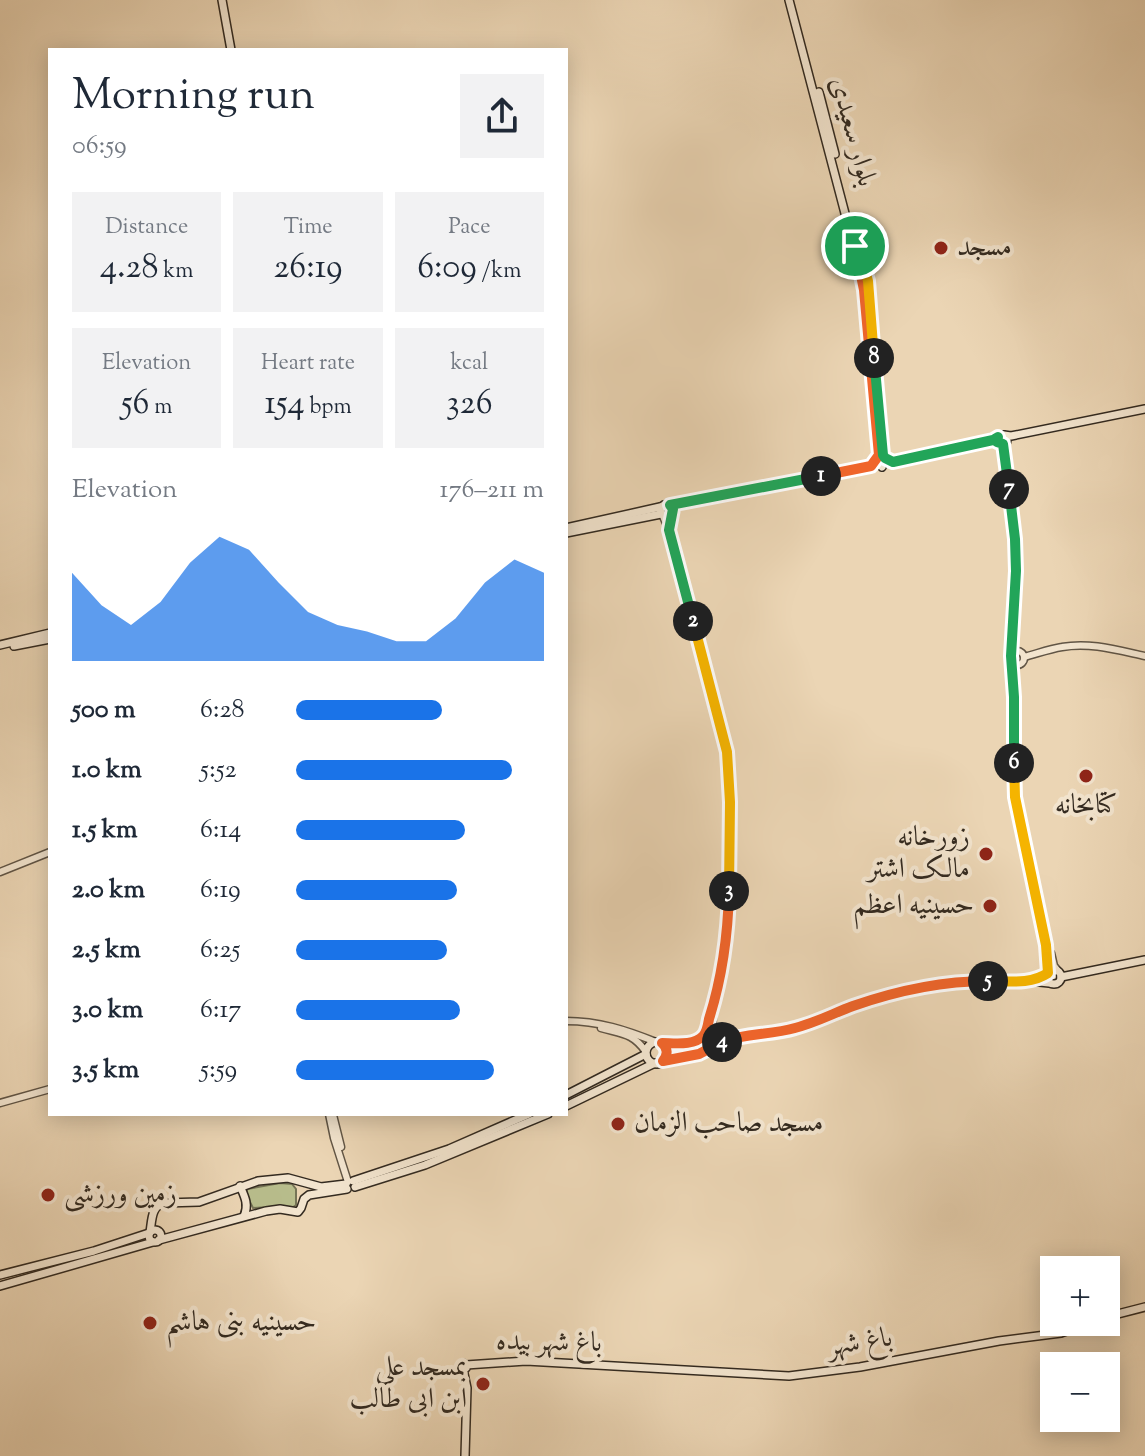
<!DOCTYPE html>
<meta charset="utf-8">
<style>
:root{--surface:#fff;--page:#f2f2f3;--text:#1f2937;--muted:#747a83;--accent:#1a73e8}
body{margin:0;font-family:"Sorts Mill Goudy",Amiri,serif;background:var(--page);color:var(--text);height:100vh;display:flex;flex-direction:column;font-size:30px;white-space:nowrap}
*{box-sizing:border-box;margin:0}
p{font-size:26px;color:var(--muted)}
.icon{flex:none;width:44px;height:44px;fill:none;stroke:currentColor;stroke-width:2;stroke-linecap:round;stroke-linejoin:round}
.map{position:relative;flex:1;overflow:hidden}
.details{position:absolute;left:48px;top:48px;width:520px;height:1068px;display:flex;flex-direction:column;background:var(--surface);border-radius:0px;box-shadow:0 4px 20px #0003}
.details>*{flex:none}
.buttons{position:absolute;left:1040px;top:1256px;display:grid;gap:16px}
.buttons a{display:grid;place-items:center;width:80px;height:80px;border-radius:0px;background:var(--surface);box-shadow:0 4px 20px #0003;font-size:40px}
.pin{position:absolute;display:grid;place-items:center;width:68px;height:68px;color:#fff;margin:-34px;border:4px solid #fff;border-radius:50%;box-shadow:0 2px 8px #0007}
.km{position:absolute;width:40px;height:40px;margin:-20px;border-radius:50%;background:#222;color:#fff;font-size:22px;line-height:40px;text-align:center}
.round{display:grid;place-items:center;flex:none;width:84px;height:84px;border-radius:0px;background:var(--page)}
.overview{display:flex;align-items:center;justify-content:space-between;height:136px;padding:0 24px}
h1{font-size:44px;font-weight:600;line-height:60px}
.figures{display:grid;grid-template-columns:repeat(3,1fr);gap:12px;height:136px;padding:8px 24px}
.figures div{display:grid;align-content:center;border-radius:0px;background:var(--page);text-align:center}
.figures b{font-size:34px;font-weight:600}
.figures small{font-size:22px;font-weight:400}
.figures p{font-size:22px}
.chart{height:224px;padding:16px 24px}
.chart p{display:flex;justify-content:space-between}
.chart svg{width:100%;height:144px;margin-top:8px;fill:var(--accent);opacity:.7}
ul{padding:0 24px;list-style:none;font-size:26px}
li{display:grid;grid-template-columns:128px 96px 1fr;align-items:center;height:60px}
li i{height:20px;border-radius:10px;background:var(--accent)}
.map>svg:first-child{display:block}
.green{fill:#b8bd8c;stroke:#767456;stroke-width:2}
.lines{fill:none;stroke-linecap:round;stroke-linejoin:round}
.tertiary-casing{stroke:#615545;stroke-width:9}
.secondary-casing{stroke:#332a20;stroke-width:10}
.tertiary{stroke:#f2e4ce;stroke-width:6}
.secondary{stroke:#f2e4ce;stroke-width:7}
.split-1-casing{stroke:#fff;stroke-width:16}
.split-2-casing{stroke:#fff;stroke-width:16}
.split-3-casing{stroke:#fff;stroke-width:16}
.split-4-casing{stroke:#fff;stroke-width:16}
.split-5-casing{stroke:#fff;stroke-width:16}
.split-6-casing{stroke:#fff;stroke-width:16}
.split-7-casing{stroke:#fff;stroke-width:16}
.split-8-casing{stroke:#fff;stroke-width:16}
.split-9-casing{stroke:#fff;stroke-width:16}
.split-1{stroke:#f0652b;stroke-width:10}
.split-2{stroke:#22a559;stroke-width:10}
.split-3{stroke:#f5b400;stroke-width:10}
.split-4{stroke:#f0652b;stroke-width:10}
.split-5{stroke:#f0652b;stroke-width:10}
.split-6{stroke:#f5b400;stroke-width:10}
.split-7{stroke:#22a559;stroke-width:10}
.split-8{stroke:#22a559;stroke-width:10}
.split-9{stroke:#f5b400;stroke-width:10}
.poi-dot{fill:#8f2418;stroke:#f2e4ce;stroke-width:3}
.labels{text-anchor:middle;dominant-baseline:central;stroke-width:8;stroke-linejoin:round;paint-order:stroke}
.street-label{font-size:28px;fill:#332a20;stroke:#f2e4ce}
.poi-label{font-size:28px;fill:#332a20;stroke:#f2e4ce;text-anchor:start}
</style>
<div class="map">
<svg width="1145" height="1456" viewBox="0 0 1145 1456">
<rect width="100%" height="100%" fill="#ebd5b4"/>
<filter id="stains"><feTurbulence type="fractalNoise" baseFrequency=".0025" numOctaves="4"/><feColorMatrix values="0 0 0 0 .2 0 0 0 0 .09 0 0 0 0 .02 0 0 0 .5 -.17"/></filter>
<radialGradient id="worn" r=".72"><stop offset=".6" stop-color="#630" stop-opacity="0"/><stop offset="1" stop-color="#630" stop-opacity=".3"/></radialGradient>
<!-- green -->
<path class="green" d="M280,1183L292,1184L296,1189V1205L292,1208L284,1206L253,1208L246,1194L247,1189Z"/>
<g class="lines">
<!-- tertiary casing -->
<g class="tertiary-casing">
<g id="tertiary">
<path d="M1003,444C1015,514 1018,584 1012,654"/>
<path d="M662,514L669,530L721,728L727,752L729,779V922L713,1010L712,1038"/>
<path d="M669,527L671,512"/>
<circle cx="1017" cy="658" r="7"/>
<path d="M1024,657C1036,654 1049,649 1062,647C1090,642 1117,650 1145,656"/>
<path d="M1012,662L1015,792L1046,945L1048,973"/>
<path d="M0,872L50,852"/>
<path d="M1051,953L1054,966L1059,972"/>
<path d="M566,1021C599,1021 626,1030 656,1042"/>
<path d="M601,1028C622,1034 633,1033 646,1052"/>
<path d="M702,1039L707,1029L710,1017"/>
<path d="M0,1103L50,1089"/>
<path d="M329,1114L334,1138L348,1182"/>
<path d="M333,1115L341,1147"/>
</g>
</g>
<!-- secondary casing -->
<g class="secondary-casing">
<g id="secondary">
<path d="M222,0L231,50"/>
<path d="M789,0L863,282L877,440L880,464L882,467"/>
<path d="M819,92L835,154"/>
<path d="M1004,435L1011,436L1145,409"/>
<circle cx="1002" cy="440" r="5"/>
<circle cx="666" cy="510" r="5.5"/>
<path d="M670,505H676L993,440L998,437"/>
<path d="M566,528L660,507"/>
<path d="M566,533L661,514"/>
<path d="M0,645L50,633"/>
<path d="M14,646L50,639"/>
<circle cx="1054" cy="977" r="7"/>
<path d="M1047,974L1030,981L1049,983"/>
<path d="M1061,977L1145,960"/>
<circle cx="657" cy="1053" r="11"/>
<path d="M662,1043H690L705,1038H731L775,1033L797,1028L857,1005L940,983L967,981H1030"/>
<path d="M663,1061L681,1056L699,1054L725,1041"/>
<path d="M566,1095L646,1054"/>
<path d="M566,1106L655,1063"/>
<path d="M353,1181L449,1149L529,1114"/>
<path d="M240,1186C245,1197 249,1205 244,1216"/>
<path d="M355,1187L425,1165L548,1114"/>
<circle cx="155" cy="1236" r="6"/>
<path d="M150,1232C152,1221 151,1206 164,1203L199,1202L258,1181L288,1178L321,1187L346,1184"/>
<path d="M159,1240L266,1211L280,1209L298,1212L301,1208L304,1199L309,1195L347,1189"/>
<path d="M0,1275L94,1251L149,1233"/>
<path d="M0,1286L153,1242"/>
<path d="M1106,1317L1145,1307"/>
<path d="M463,1363L466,1368L462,1369L460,1366Z"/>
<path d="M466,1365L526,1361L789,1376L860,1367L999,1341L1061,1333L1092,1322"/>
<path d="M463,1369L467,1388L465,1456"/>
</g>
</g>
<!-- tertiary -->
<use href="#tertiary" class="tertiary"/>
<!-- secondary -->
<use href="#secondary" class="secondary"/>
</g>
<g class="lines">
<!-- split-1 casing -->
<g class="split-1-casing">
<path id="split-1" d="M821,476L871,466L879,455L864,290L855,246"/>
</g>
<!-- split-2 casing -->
<g class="split-2-casing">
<path id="split-2" d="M693,621L669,530L673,509L670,505L821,476"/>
</g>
<!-- split-3 casing -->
<g class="split-3-casing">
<path id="split-3" d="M693,621L727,752L730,802L729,891"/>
</g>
<!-- split-4 casing -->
<g class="split-4-casing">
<path id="split-4" d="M722,1042L699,1054L663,1061C668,1055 668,1048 662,1043C674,1043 694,1046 703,1036C707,1032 708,1025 709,1019C722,978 728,935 729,891"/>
</g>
<!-- split-5 casing -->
<g class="split-5-casing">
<path id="split-5" d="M722,1042C745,1033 771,1035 795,1028C815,1023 834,1013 853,1006C896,991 942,981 988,981"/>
</g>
<!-- split-6 casing -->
<g class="split-6-casing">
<path id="split-6" d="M988,981C1008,981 1030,985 1048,973L1046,945L1015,797L1014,763"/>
</g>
<!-- split-7 casing -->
<g class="split-7-casing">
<path id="split-7" d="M1009,489L1015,539L1016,571L1011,656L1014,697V763"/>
</g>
<!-- split-8 casing -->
<g class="split-8-casing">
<path id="split-8" d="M874,358L883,455L885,458L893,462L993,440L998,437L997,442L1003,444L1009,489"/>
</g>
<!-- split-9 casing -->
<g class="split-9-casing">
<path id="split-9" d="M855,246L850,228L854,227L868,281L874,358"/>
</g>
<!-- split-1 -->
<use href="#split-1" class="split-1"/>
<!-- split-2 -->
<use href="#split-2" class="split-2"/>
<!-- split-3 -->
<use href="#split-3" class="split-3"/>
<!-- split-4 -->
<use href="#split-4" class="split-4"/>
<!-- split-5 -->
<use href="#split-5" class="split-5"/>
<!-- split-6 -->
<use href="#split-6" class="split-6"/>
<!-- split-7 -->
<use href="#split-7" class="split-7"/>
<!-- split-8 -->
<use href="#split-8" class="split-8"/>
<!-- split-9 -->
<use href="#split-9" class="split-9"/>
</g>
<!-- markers -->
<g class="poi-dot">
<circle cx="941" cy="248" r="8"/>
<circle cx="1086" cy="776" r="8"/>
<circle cx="986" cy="854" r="8"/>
<circle cx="990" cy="906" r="8"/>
<circle cx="618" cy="1124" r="8"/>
<circle cx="48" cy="1195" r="8"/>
<circle cx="150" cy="1323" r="8"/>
<circle cx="483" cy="1384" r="8"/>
</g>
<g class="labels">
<!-- street labels -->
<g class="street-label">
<text transform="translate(852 132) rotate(75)">بلوار سعیدی</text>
<text transform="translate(549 1343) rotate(1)">باغ شهر بیده</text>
<text transform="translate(860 1343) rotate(-9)">باغ شهر</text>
</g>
<!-- poi labels -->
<g class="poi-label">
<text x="957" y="248">مسجد</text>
<text x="1086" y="806" text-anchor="middle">کتابخانه</text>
<text x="970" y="838" text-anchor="end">زورخانه<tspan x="970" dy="32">مالک اشتر</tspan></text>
<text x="974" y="906" text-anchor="end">حسینیه اعظم</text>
<text x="634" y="1124">مسجد صاحب الزمان</text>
<text x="64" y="1195">زمین ورزشی</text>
<text x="166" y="1323">حسینیه بنی هاشم</text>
<text x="467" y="1368" text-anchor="end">بمسجد علی<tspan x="467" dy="32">ابن ابی طالب</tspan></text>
</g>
</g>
<rect width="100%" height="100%" filter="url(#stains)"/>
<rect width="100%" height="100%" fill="url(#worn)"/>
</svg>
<div class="buttons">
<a>+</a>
<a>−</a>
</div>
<div class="pin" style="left:855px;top:246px;background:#1e9e55"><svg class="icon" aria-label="arrive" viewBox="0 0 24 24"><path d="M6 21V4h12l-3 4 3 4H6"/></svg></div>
<b class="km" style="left:821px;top:476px">1</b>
<b class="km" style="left:693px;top:621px">2</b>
<b class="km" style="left:729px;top:891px">3</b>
<b class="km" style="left:722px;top:1042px">4</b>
<b class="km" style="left:988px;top:981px">5</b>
<b class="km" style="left:1014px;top:763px">6</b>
<b class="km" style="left:1009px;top:489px">7</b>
<b class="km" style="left:874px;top:358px">8</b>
<section class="details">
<div class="overview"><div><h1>Morning run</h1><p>06:59</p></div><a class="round"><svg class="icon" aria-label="share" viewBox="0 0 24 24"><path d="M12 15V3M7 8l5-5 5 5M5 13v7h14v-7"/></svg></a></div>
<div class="figures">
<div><p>Distance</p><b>4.28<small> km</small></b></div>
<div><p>Time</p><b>26:19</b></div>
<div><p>Pace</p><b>6:09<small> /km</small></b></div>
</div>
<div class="figures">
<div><p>Elevation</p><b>56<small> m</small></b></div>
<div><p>Heart rate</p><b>154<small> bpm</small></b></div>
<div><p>kcal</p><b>326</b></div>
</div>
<div class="chart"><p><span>Elevation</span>176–211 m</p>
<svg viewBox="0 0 160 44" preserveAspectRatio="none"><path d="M0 44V17L10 27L20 33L30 26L40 14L50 6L60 10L70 20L80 29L90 33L100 35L110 38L120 38L130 31L140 20L150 13L160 17V44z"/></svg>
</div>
<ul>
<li><b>500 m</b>6:28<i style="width:59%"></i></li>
<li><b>1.0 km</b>5:52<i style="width:87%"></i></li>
<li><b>1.5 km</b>6:14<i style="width:68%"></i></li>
<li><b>2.0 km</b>6:19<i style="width:65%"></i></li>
<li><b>2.5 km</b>6:25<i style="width:61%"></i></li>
<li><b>3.0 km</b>6:17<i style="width:66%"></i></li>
<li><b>3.5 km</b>5:59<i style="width:80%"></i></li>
</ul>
</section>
</div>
